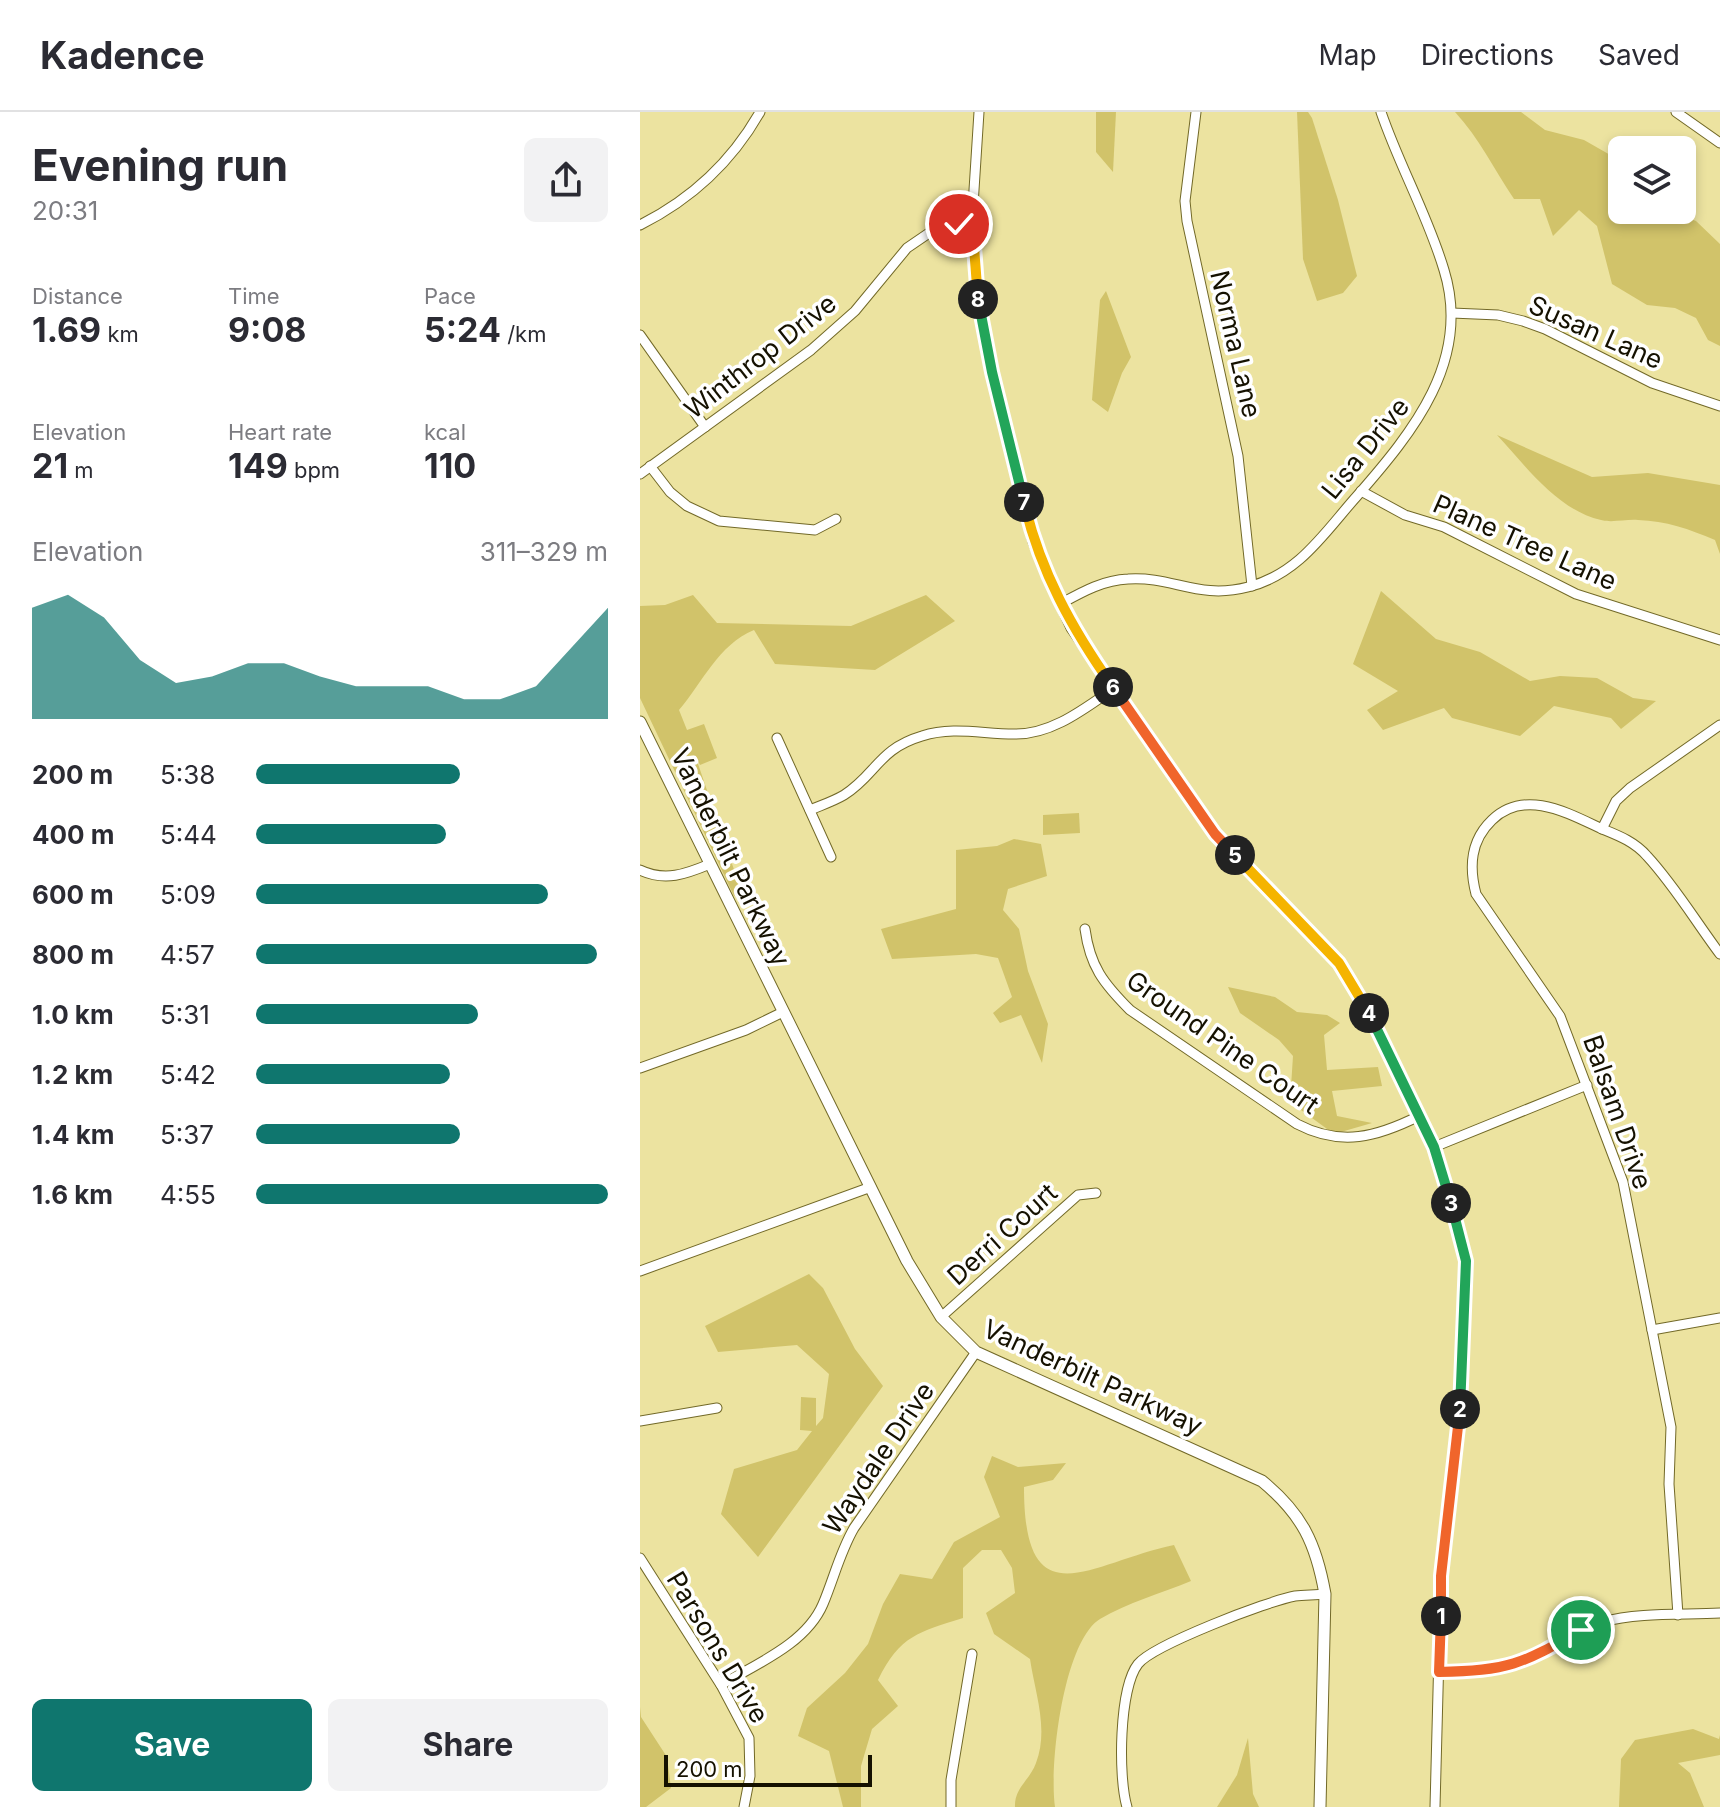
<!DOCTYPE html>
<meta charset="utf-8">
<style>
:root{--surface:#fff;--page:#f2f2f3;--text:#2b2b33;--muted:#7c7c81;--line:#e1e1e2;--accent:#0f766e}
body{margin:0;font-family:Inter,sans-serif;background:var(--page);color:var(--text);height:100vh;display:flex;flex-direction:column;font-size:30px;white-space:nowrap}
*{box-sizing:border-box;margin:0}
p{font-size:26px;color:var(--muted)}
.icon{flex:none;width:44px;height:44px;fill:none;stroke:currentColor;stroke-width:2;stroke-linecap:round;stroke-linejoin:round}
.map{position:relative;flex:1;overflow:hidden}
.drawer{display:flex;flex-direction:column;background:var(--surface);width:640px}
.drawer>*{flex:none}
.buttons{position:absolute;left:968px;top:24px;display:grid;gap:16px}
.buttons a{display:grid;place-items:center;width:88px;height:88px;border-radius:12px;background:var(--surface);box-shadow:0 4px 12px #0003;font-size:40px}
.scale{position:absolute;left:24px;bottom:20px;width:208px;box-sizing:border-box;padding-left:8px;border:4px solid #151100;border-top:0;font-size:22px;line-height:28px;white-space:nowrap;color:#151100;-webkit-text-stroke:6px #fff;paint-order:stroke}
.pin{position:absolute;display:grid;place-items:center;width:68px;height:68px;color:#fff;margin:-34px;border:4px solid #fff;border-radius:50%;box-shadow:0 2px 8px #0007}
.km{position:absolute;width:40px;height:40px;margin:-20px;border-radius:50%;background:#222;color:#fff;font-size:22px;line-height:40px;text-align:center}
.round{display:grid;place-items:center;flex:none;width:84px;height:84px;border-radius:12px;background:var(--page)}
.headline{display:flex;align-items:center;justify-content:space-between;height:136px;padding:0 32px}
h1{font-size:44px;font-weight:700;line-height:60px}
.figures{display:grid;grid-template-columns:repeat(3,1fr);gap:12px;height:136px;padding:8px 32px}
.figures div{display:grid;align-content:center}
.figures b{font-size:34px;font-weight:700}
.figures small{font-size:22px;font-weight:400}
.figures p{font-size:22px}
.chart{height:224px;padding:16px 32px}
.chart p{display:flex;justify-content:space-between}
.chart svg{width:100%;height:144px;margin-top:8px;fill:var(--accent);opacity:.7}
.button{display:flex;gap:16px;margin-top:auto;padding:16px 32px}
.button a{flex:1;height:92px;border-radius:12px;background:var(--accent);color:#fff;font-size:32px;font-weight:700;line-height:92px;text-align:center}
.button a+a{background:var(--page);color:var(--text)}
ul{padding:0 32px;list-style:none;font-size:26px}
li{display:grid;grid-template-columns:128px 96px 1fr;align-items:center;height:60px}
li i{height:20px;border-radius:10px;background:var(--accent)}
header{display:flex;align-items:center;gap:48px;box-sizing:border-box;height:112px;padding:0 40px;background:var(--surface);border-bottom:2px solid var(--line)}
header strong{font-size:38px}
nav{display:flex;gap:44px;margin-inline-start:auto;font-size:28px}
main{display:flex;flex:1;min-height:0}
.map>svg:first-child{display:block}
.green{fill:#d1c36a}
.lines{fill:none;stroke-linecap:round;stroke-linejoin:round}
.minor-casing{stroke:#726928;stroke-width:11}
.major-casing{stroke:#726928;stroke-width:13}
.minor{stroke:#fff;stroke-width:9}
.major{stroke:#fff;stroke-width:11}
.split-1-casing{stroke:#fff;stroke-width:16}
.split-2-casing{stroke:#fff;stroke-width:16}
.split-3-casing{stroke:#fff;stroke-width:16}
.split-4-casing{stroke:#fff;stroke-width:16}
.split-5-casing{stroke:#fff;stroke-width:16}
.split-6-casing{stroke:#fff;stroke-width:16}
.split-7-casing{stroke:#fff;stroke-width:16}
.split-8-casing{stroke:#fff;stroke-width:16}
.split-9-casing{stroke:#fff;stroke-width:16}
.split-1{stroke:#f0652b;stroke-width:10}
.split-2{stroke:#f0652b;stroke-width:10}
.split-3{stroke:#22a559;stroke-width:10}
.split-4{stroke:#22a559;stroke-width:10}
.split-5{stroke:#f5b400;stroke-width:10}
.split-6{stroke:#f0652b;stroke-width:10}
.split-7{stroke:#f5b400;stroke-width:10}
.split-8{stroke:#22a559;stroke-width:10}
.split-9{stroke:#f5b400;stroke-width:10}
.labels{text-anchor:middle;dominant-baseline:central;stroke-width:7;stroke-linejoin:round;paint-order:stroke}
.street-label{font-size:26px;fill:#151100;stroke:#fff}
</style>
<header>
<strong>Kadence</strong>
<nav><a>Map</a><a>Directions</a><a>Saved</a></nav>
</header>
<main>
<section class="drawer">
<div class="headline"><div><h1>Evening run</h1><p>20:31</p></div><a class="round"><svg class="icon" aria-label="share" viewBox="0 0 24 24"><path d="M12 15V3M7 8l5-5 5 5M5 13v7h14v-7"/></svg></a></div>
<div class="figures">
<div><p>Distance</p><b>1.69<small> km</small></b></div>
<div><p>Time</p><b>9:08</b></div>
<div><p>Pace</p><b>5:24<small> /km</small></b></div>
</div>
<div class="figures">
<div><p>Elevation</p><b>21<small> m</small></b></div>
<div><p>Heart rate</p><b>149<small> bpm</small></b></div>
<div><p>kcal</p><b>110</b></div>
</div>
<div class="chart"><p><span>Elevation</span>311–329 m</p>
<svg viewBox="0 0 160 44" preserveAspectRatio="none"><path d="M0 44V10L10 6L20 13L30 26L40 33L50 31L60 27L70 27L80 31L90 34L100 34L110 34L120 38L130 38L140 34L150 22L160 10V44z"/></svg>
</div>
<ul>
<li><b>200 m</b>5:38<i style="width:58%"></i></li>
<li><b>400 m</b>5:44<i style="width:54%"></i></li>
<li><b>600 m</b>5:09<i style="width:83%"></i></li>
<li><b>800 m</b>4:57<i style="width:97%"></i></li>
<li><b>1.0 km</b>5:31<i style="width:63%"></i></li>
<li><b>1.2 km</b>5:42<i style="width:55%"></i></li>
<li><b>1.4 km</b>5:37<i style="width:58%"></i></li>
<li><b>1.6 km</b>4:55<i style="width:100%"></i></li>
</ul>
<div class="button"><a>Save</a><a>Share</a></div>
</section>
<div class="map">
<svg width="1080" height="1695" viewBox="0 0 1080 1695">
<rect width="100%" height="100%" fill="#ece3a0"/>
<!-- green -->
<g class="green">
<path d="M456,0H476L473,60L456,40Z"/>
<path d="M657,0H668L672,6L698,88L717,164L703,181L677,189L663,147Z"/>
<path d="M815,0H881L905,18L944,28L979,48L982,54V98H1028L1056,109L1080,132V234L1068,228L1056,206L1035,196L1007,193L972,172L957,114L939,98L913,124L900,87H874C854,57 839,26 815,0Z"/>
<path d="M466,179L491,245L482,261L468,300L452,288L460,188Z"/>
<path d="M857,323L952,365L1008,361L1080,373V442L1075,428C1049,417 1026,409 998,408C986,407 972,411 961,408C917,398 886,354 857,323Z"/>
<path d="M741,479L796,527L840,540L890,569L920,564L957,566L993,586L1016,589L981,617L971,606L914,594L880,624L812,606L804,596L743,618L727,598L758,579L713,552Z"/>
<path d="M53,483L77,511L211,514L286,483L315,509L235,558L135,552L114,518C78,533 63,570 39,598L47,618L64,612L77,646L60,653L55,643L104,787L94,784L0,586V494L25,493Z"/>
<path d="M439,701L440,721L403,723V703Z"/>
<path d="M374,727L401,732L407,764L368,777L363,798L379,817L388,859L408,912L402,951L381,903L360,911L353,901L372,885L358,846L336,842L252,847L241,817L316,797V738L357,734Z"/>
<path d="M588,875L635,885L657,900L687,903L700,911L684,923L687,958L738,955L742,974L692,979L697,1004L732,1011L694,1022L650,990L653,944L639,928L600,901Z"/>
<path d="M169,1162L183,1176L215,1237L243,1274L118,1445L81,1402L94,1357L157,1338L172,1319L160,1318L161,1285L176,1286V1314L183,1306L189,1262L157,1233L78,1240L65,1214Z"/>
<path d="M352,1344L378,1355L426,1351L413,1368L384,1375C384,1511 451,1450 534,1433L551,1469C522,1481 487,1491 460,1507C423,1530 409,1655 415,1695H375C374,1676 390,1668 396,1651C409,1617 395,1581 390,1547L354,1522L346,1501L375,1481L372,1456L361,1438H342L323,1456V1506C279,1520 260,1523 238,1568L258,1594L232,1617L221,1654V1695H203L189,1639L158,1624L167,1596L205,1561L228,1532L243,1492L260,1462L292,1467L314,1430L360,1405L344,1365Z"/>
<path d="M0,1595L1,1605L27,1645L31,1676L6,1695H0Z"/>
<path d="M1053,1617L1079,1627L1080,1623V1643L1038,1651L1050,1661L1064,1695H979L981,1647L995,1628Z"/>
<path d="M608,1626L613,1682L619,1695H577L597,1663Z"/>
</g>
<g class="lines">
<!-- minor casing -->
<g class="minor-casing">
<g id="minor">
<path d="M339,0L332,109L336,171L352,260L393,430L407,464L431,516L575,722L699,851L730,903L770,982L794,1035L817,1114L826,1149L824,1221L819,1305L801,1464L795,1695"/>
<path d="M556,0L545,89L547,109L598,344L612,474"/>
<path d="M1036,0L1080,31"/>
<path d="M0,113C52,87 91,51 120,0"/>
<path d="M303,115L332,109"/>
<path d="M812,201L858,203L883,209L905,217L1012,271L1080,294"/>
<path d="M0,223L65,315"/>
<path d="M10,354L30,380L47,394L79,409L175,418L196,407"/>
<path d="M0,362L171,238L215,199L267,136L308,108L326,102L334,93"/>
<path d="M721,379L765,403L804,415L936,482L1080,528"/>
<path d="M420,492C442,480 463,468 488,467C533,464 558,488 608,475C659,462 684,421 717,384C773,320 832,248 804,158C788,104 759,53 741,0"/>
<path d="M137,626L191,745"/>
<path d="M170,698C182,693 194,689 204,683C236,663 238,637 282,624C313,614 342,622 374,622C411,623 444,597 473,577"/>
<path d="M962,717L976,689L990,676L1080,613"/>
<path d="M0,758C25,770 46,762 70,752"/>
<path d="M445,817C450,854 463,871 490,898L657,1012C701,1035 737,1025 779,1004"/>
<path d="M0,956L106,918L143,900"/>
<path d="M794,1035L947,973"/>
<path d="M0,1159L231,1075"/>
<path d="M301,1205L438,1083L456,1081"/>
<path d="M1012,1218L1080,1206"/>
<path d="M0,1309L77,1296"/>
<path d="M0,1446L81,1573L109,1626L110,1664L104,1695"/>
<path d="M1038,1503L1029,1372L1031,1315L983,1070L920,904L836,782C829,755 830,729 852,708C884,677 926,700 960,716C977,723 994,729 1007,744C1034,773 1056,810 1080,842"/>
<path d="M799,1560C833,1560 866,1560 896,1544C919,1533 938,1518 962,1510C999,1500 1042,1503 1080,1501"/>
<path d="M81,1573C116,1552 166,1532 183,1492C194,1466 200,1440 214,1416L336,1240"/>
<path d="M311,1695V1668L332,1542"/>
<path d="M487,1695C478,1665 479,1576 498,1552C513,1533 628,1489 655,1484C665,1483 675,1483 685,1482"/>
</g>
</g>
<!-- major casing -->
<g class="major-casing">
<path id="major" d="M0,610L267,1149L301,1205L336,1240L622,1369C662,1402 676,1431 685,1482L680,1695"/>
</g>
<!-- minor -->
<use href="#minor" class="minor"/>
<!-- major -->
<use href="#major" class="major"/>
</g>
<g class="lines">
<!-- split-1 casing -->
<g class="split-1-casing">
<path id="split-1" d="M801,1504L799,1560C867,1559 883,1552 941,1518"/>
</g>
<!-- split-2 casing -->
<g class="split-2-casing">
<path id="split-2" d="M801,1504V1464L820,1297"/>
</g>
<!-- split-3 casing -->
<g class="split-3-casing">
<path id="split-3" d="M811,1091L826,1149L820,1297"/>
</g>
<!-- split-4 casing -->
<g class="split-4-casing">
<path id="split-4" d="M729,901L794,1035L811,1091"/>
</g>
<!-- split-5 casing -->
<g class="split-5-casing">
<path id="split-5" d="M595,743L699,851L729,901"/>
</g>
<!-- split-6 casing -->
<g class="split-6-casing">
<path id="split-6" d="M473,575L575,722L595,743"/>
</g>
<!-- split-7 casing -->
<g class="split-7-casing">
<path id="split-7" d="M384,390C400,459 432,517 473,575"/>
</g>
<!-- split-8 casing -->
<g class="split-8-casing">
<path id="split-8" d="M338,187L352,260L384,390"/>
</g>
<!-- split-9 casing -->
<g class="split-9-casing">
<path id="split-9" d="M319,112L332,109L338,187"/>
</g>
<!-- split-1 -->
<use href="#split-1" class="split-1"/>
<!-- split-2 -->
<use href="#split-2" class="split-2"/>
<!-- split-3 -->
<use href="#split-3" class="split-3"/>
<!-- split-4 -->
<use href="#split-4" class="split-4"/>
<!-- split-5 -->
<use href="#split-5" class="split-5"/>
<!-- split-6 -->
<use href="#split-6" class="split-6"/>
<!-- split-7 -->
<use href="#split-7" class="split-7"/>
<!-- split-8 -->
<use href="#split-8" class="split-8"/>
<!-- split-9 -->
<use href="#split-9" class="split-9"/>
</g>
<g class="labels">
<!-- street labels -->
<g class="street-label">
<text transform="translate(956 220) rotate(24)">Susan Lane</text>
<text transform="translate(596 232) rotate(77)">Norma Lane</text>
<text transform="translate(120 244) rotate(-38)">Winthrop Drive</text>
<text transform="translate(725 336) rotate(-51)">Lisa Drive</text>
<text transform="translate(885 430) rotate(24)">Plane Tree Lane</text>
<text transform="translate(91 745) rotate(64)">Vanderbilt Parkway</text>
<text transform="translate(583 930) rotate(35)">Ground Pine Court</text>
<text transform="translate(978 1000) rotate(71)">Balsam Drive</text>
<text transform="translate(362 1122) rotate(-42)">Derri Court</text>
<text transform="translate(453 1265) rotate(25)">Vanderbilt Parkway</text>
<text transform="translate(238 1346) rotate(-56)">Waydale Drive</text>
<text transform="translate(78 1535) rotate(59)">Parsons Drive</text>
</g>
</g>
</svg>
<div class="buttons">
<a><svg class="icon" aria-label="layers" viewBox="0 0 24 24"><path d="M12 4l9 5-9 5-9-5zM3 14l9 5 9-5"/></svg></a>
</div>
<div class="scale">200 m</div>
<div class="pin" style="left:941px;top:1518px;background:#1e9e55"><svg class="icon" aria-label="arrive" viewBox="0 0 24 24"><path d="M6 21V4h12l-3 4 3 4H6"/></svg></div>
<div class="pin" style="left:319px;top:112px;background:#d93025"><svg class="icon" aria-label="check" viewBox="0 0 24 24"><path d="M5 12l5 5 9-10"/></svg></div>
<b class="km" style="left:801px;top:1504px">1</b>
<b class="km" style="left:820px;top:1297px">2</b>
<b class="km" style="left:811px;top:1091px">3</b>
<b class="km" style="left:729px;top:901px">4</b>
<b class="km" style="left:595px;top:743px">5</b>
<b class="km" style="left:473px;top:575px">6</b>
<b class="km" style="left:384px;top:390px">7</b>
<b class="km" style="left:338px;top:187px">8</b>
</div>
</main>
